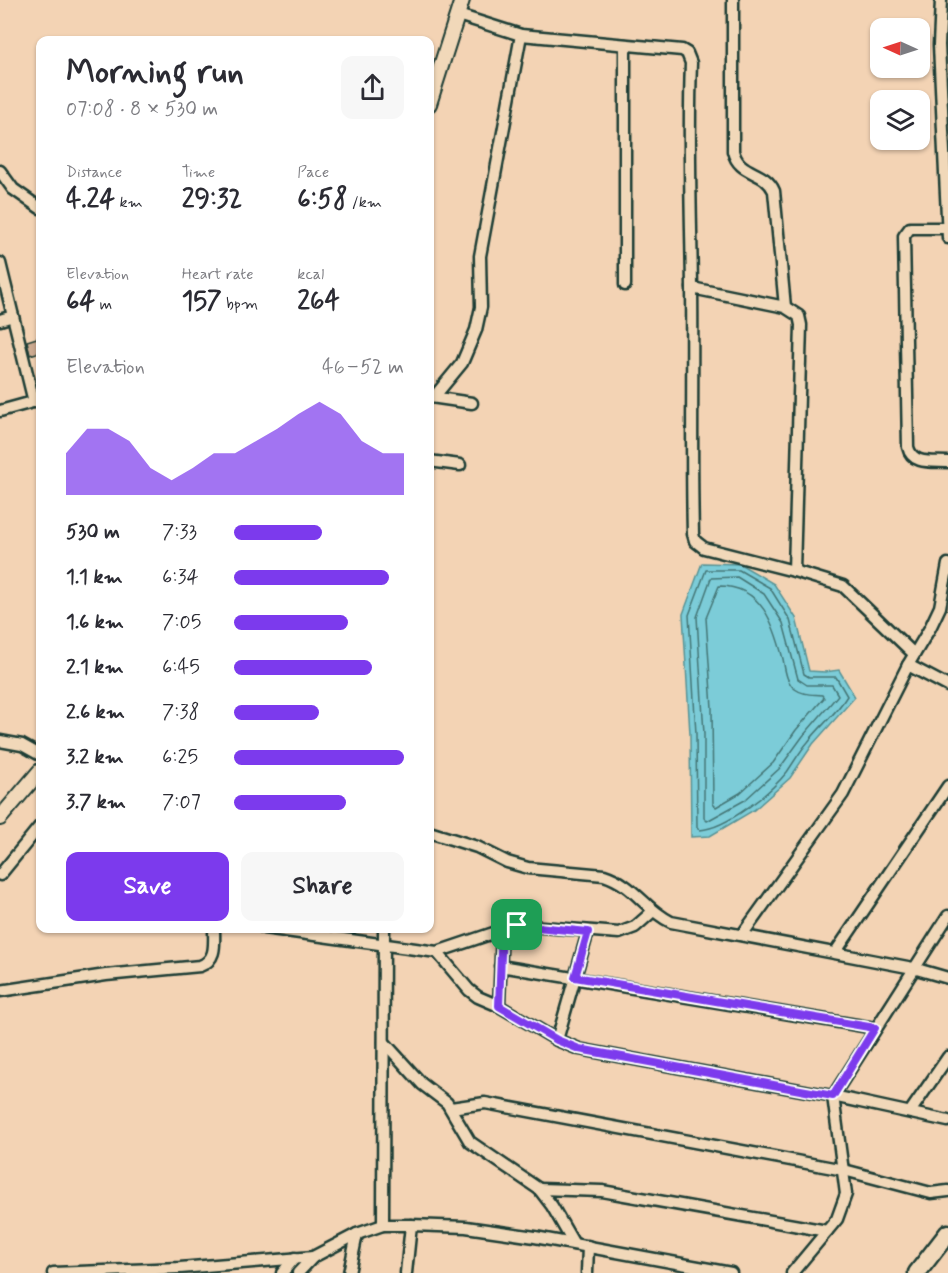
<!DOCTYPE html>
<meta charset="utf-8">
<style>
:root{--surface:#fff;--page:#f7f7f7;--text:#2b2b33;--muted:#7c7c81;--accent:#7c3aed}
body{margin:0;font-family:Mynerve,sans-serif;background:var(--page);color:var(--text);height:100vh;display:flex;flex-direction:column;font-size:22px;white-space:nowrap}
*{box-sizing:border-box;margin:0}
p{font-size:20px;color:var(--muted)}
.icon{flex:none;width:33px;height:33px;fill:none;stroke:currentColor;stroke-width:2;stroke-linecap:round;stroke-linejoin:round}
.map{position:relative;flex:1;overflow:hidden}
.drawer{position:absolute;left:36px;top:36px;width:398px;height:897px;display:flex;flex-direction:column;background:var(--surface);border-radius:12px;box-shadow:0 2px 4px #0004}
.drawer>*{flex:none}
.needle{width:39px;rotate:273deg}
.buttons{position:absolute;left:870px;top:18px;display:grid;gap:12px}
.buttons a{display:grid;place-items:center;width:60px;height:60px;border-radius:12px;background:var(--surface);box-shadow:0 2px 4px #0004;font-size:30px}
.pin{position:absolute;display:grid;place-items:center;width:51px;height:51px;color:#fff;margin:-26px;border-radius:12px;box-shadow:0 3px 9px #0006}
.round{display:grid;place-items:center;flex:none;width:63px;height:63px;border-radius:12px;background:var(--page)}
.headline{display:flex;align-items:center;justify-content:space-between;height:102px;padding:0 30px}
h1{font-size:33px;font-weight:700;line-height:45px}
.stats{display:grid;grid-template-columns:repeat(3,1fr);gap:9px;height:102px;padding:6px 30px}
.stats div{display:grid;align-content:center}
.stats b{font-size:26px;font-weight:700}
.stats small{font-size:16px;font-weight:400}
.stats p{font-size:16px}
.chart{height:168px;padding:12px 30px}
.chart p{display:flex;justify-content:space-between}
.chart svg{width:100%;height:108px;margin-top:6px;fill:var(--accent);opacity:.7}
.cta{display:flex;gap:12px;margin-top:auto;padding:12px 30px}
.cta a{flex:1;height:69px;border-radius:12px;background:var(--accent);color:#fff;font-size:24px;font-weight:700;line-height:69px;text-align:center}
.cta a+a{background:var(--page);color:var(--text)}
ul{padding:0 30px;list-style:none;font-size:20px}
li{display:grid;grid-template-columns:96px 72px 1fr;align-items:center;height:45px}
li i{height:15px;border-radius:8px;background:var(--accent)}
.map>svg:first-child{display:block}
.water{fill:#7cccd8;stroke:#579396;stroke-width:1.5}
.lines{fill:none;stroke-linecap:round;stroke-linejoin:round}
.shore{stroke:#447676;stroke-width:1.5}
.building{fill:#cdab91;stroke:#1f3d34;stroke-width:1.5}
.minor-casing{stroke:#1f3d34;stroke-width:15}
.tertiary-casing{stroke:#1f3d34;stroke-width:18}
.primary-casing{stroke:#1f3d34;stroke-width:21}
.minor{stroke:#f1d8b9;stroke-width:10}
.tertiary{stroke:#f1d8b9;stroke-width:14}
.primary{stroke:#f1d8b9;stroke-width:16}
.route-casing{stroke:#fff;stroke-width:12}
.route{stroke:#7c3aed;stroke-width:8}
</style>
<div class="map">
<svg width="948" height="1273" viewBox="0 0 948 1273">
<rect width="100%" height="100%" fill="#f3d3b4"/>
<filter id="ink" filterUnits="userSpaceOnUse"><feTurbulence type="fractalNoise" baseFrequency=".0167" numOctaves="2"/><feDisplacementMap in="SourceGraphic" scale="12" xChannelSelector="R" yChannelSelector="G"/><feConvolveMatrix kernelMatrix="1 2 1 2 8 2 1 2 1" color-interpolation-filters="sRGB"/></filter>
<g filter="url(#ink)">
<!-- water -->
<path class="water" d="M702,563L740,564L774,584L796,618L809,671L825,672L839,670L855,697L813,744L790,778L754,810L710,836L691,837L690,734L683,614Z"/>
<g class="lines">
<!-- shore -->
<g class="shore">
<path d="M706,570H739L770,588L790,620L804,674L809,677H836L847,696C837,713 820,726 808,742C800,751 794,762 787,772C770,793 727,828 700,830L697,827L696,734L689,615Z"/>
<path d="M737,577L764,594L783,623L798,679L807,685H832L838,695L803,736L779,769L745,800L707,821L704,818V734L697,617L711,578Z"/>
<path d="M719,586C762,586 774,624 783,659C785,669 786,682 795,689C803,695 812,694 822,695L824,698L796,730L773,763L740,793L716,807L713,804L712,708L706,618Z"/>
</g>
</g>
<!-- building -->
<path class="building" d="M40,337V352L30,355L27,341Z"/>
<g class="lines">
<!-- minor casing -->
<g class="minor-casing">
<g id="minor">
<path d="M733,0V151C739,176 764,169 774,191L785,307"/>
<path d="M941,0L939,45L948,238"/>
<path d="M458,15L521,35L682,50L687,53L691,63C688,138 691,212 692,287C693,370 691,452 693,534L695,541L704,548L794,571L843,586L914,654"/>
<path d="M0,171L13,189L40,208"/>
<path d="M948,228H910L904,236L908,447C912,465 932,461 948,462"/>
<path d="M0,263L34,402"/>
<path d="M625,285V45"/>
<path d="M692,288L785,307L799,316L801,325L794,571"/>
<path d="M0,320L13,316"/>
<path d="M431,397L472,403"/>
<path d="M434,397L462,363L476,330L481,307L480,256L521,35"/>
<path d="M0,411L40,400"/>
<path d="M429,461L460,465"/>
<path d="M908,665L948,686"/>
<path d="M0,741L22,745L40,755"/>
<path d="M429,832L477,847L507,862L528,868L604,875C635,885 644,909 671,922L913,968L948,978"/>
<path d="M0,875L40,826"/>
<path d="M264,928L437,952L517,925L619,933L635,927L652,912"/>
<path d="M742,935L843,794L908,665L930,628L940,607L948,564"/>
<path d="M437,952L469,990L478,997L499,1006L557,1040L579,1049L833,1096L948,1121"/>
<path d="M835,953L948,786"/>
<path d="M500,966L875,1028"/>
<path d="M0,991L106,975L200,966C217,960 214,944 214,928"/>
<path d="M499,1006L502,928"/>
<path d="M557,1040L588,932"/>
<path d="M384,1042L422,1084L447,1103L470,1142L539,1189L552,1206L574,1244"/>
<path d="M451,1108L485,1103L844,1170L931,1193L948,1191"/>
<path d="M910,1112L948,1057"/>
<path d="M539,1189L602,1191L827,1231"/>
<path d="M383,1225L384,928"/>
<path d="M53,1273L180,1268L313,1257"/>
<path d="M282,1273L295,1258"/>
<path d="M298,1273L313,1257L357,1234L383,1225H411L466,1227L535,1237L731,1273"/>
<path d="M349,1273L357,1234"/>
<path d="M406,1273L411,1225"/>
<path d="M587,1273L588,1246"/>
<path d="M792,1273L837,1219L846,1194L833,1096L948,916"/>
</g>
</g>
<!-- tertiary casing -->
<g class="tertiary-casing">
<g id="tertiary">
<path d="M429,104L462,0"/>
<path d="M0,818L40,771"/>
</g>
</g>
<!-- primary casing -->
<g class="primary-casing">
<path id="primary" d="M917,1273L948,1233"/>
</g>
<!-- minor -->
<use href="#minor" class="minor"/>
<!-- tertiary -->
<use href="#tertiary" class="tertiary"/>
<!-- primary -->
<use href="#primary" class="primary"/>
</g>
</g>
<g class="lines" filter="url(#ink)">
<!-- route casing -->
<g class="route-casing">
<path id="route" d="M517,925L588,932L575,977L875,1028L833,1096L579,1049L557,1040L499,1006L502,928Z"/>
</g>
<!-- route -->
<use href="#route" class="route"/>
</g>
</svg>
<div class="buttons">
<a><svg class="needle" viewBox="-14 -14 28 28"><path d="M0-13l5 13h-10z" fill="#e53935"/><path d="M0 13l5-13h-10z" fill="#7c7c81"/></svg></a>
<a><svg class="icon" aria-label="layers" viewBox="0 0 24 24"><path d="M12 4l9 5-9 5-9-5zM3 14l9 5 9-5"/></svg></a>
</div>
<div class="pin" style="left:517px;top:925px;background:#1e9e55"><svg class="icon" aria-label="arrive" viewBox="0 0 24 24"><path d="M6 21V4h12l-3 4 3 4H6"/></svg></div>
<section class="drawer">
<div class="headline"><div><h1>Morning run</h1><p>07:08 · 8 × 530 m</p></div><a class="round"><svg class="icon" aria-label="share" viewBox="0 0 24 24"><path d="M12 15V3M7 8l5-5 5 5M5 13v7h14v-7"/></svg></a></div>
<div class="stats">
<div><p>Distance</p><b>4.24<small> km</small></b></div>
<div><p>Time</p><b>29:32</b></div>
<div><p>Pace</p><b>6:58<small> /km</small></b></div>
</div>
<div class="stats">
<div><p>Elevation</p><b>64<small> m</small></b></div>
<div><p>Heart rate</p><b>157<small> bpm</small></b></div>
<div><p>kcal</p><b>264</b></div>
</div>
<div class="chart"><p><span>Elevation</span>46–52 m</p>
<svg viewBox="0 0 160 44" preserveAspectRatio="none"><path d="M0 44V27L10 17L20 17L30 22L40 33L50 38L60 33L70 27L80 27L90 22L100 17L110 11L120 6L130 11L140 22L150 27L160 27V44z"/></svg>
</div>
<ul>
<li><b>530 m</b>7:33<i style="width:52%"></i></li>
<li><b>1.1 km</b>6:34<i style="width:91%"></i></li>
<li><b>1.6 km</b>7:05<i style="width:67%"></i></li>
<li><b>2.1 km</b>6:45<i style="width:81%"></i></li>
<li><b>2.6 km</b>7:38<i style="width:50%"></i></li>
<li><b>3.2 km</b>6:25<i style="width:100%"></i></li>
<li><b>3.7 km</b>7:07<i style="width:66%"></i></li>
</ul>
<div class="cta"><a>Save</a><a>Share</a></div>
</section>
</div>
